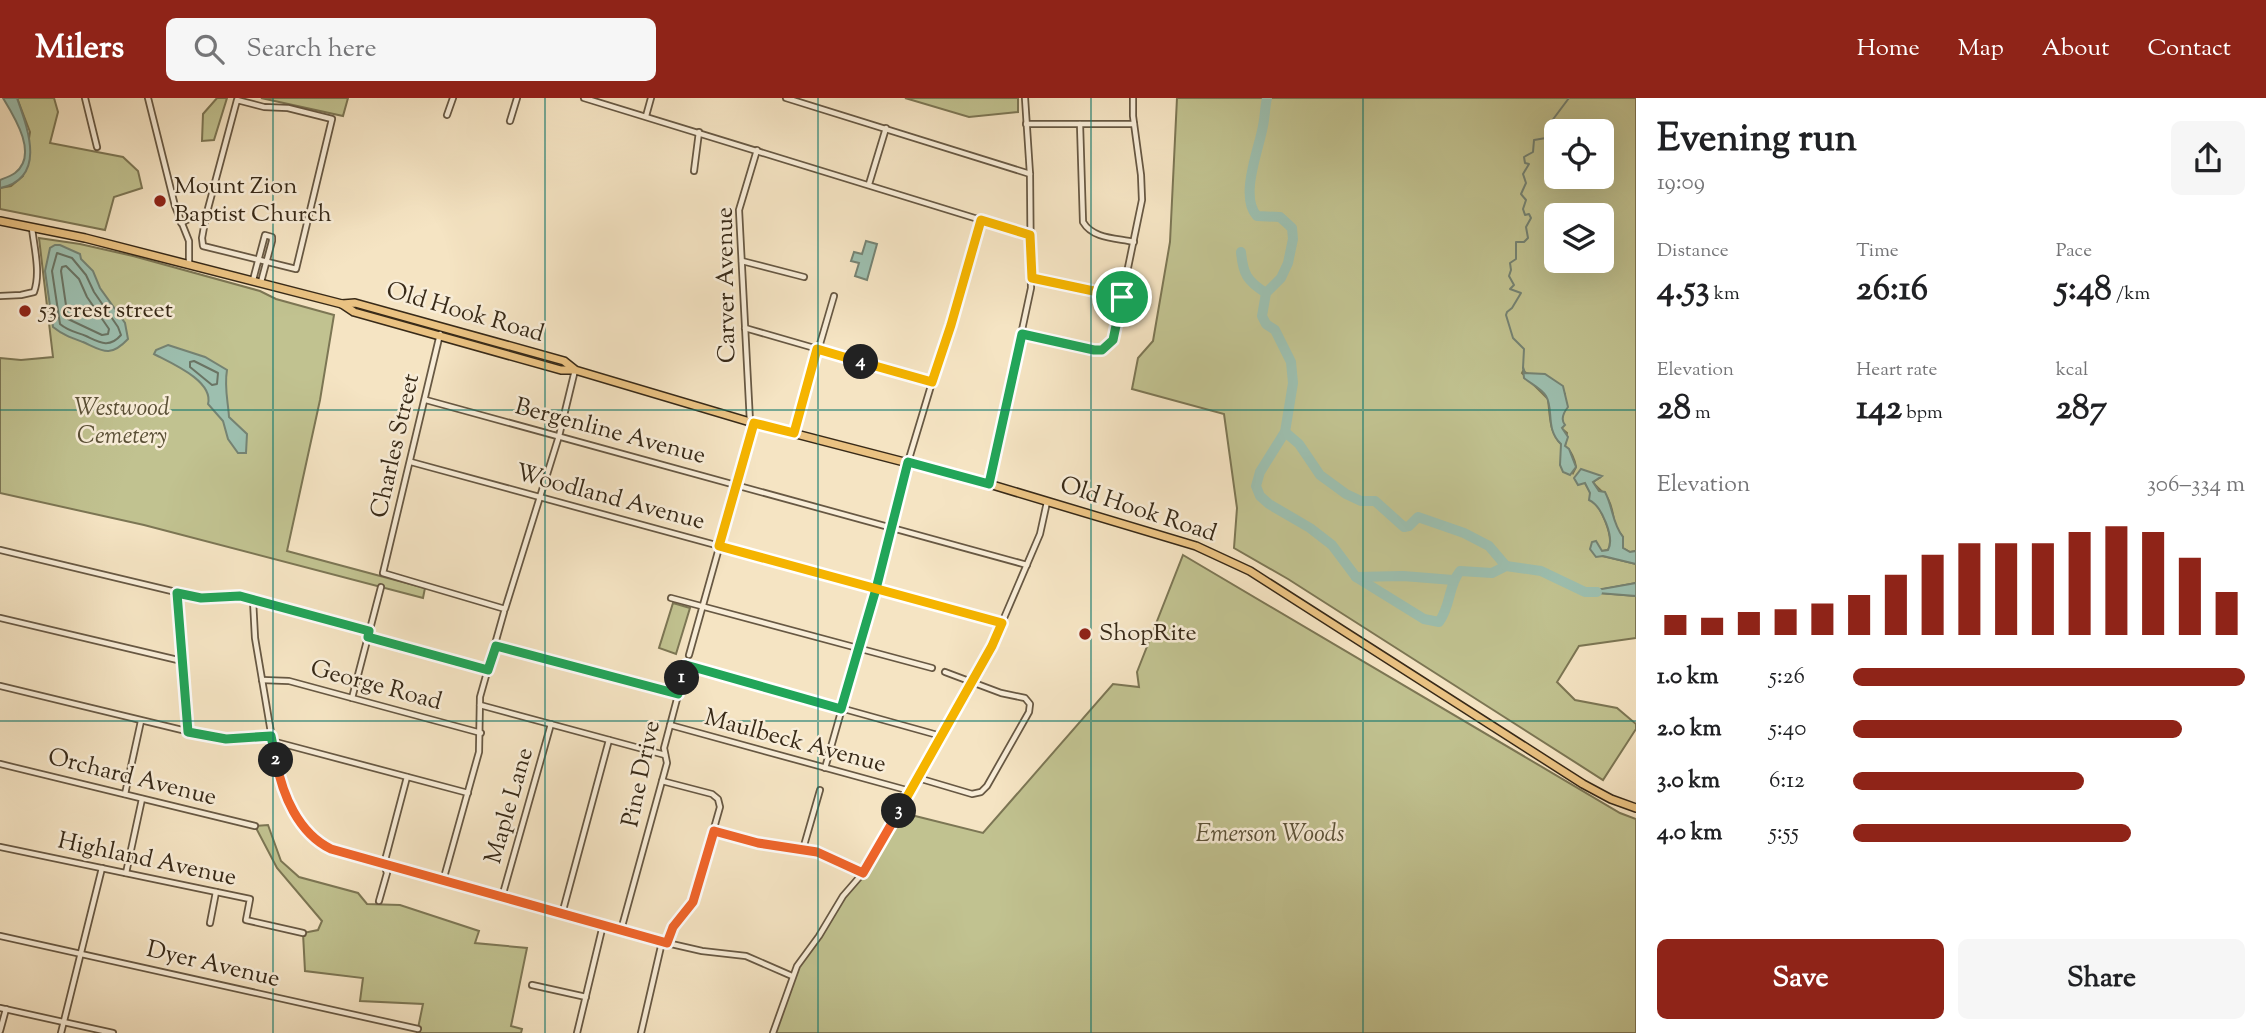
<!DOCTYPE html>
<meta charset="utf-8">
<style>
:root{--surface:#fff;--page:#f6f6f6;--text:#202124;--muted:#757577;--accent:#8f2418}
body{margin:0;font-family:"Sorts Mill Goudy",serif;background:var(--page);color:var(--text);height:100vh;display:flex;flex-direction:column;font-size:26px;white-space:nowrap}
*{box-sizing:border-box;margin:0}
p{font-size:23px;color:var(--muted)}
.icon{flex:none;width:38px;height:38px;fill:none;stroke:currentColor;stroke-width:2;stroke-linecap:round;stroke-linejoin:round}
.map{position:relative;flex:1;overflow:hidden}
.drawer{display:flex;flex-direction:column;background:var(--surface);width:630px}
.drawer>*{flex:none}
.buttons{position:absolute;left:1544px;top:21px;display:grid;gap:14px}
.buttons a{display:grid;place-items:center;width:70px;height:70px;border-radius:10px;background:var(--surface);box-shadow:0 7px 28px #0002;font-size:35px}
.pin{position:absolute;display:grid;place-items:center;width:60px;height:60px;color:#fff;margin:-30px;border:4px solid #fff;border-radius:50%;box-shadow:0 2px 7px #0007}
.km{position:absolute;width:35px;height:35px;margin:-18px;border-radius:50%;background:#222;color:#fff;font-size:19px;line-height:35px;text-align:center}
.round{display:grid;place-items:center;flex:none;width:74px;height:74px;border-radius:10px;background:var(--page)}
.headline{display:flex;align-items:center;justify-content:space-between;height:119px;padding:0 21px}
h1{font-size:38px;font-weight:700;line-height:52px}
.metrics{display:grid;grid-template-columns:repeat(3,1fr);gap:10px;height:119px;padding:7px 21px}
.metrics div{display:grid;align-content:center}
.metrics b{font-size:35px;font-weight:700}
.metrics small{font-size:19px;font-weight:400}
.metrics p{font-size:19px}
.chart{height:196px;padding:14px 21px}
.chart p{display:flex;justify-content:space-between}
.chart svg{width:100%;height:126px;margin-top:7px;stroke:var(--accent);stroke-width:6}
.action{display:flex;gap:14px;margin-top:auto;padding:14px 21px}
.action a{flex:1;height:80px;border-radius:10px;background:var(--accent);color:#fff;font-size:28px;font-weight:700;line-height:80px;text-align:center}
.action a+a{background:var(--page);color:var(--text)}
ul{padding:0 21px;list-style:none;font-size:23px}
li{display:grid;grid-template-columns:112px 84px 1fr;align-items:center;height:52px}
li i{height:18px;border-radius:9px;background:var(--accent)}
header{display:flex;align-items:center;gap:42px;box-sizing:border-box;height:98px;padding:0 35px;background:var(--accent);color:#fff}
header strong{font-size:33px}
nav{display:flex;gap:38px;margin-inline-start:auto;font-size:24px}
.search{width:490px;height:63px;background:var(--page);display:flex;align-items:center;gap:18px;box-sizing:border-box;padding:0 24px;border-radius:10px;color:var(--muted);font-size:26px}
main{display:flex;flex:1;min-height:0}
.map>svg:first-child{display:block}
.green{fill:#c1c290;stroke:#7c7654;stroke-width:2;fill-rule:evenodd}
.water{fill:#9dbfaf;stroke:#758373;stroke-width:2}
.lines{fill:none;stroke-linecap:round;stroke-linejoin:round}
.shore{stroke:#6a7464;stroke-width:2}
.stream{stroke:#758373;stroke-width:2}
.river{stroke:#9dbfaf;stroke-width:10}
.minor-casing{stroke:#675843;stroke-width:8}
.primary-casing{stroke:#382a18;stroke-width:10}
.minor{stroke:#f8edd8;stroke-width:4.5}
.primary{stroke:#eac282;stroke-width:7}
.split-1-casing{stroke:#fff;stroke-width:14}
.split-2-casing{stroke:#fff;stroke-width:14}
.split-3-casing{stroke:#fff;stroke-width:14}
.split-4-casing{stroke:#fff;stroke-width:14}
.split-5-casing{stroke:#fff;stroke-width:14}
.split-1{stroke:#22a559;stroke-width:9}
.split-2{stroke:#22a559;stroke-width:9}
.split-3{stroke:#f0652b;stroke-width:9}
.split-4{stroke:#f5b400;stroke-width:9}
.split-5{stroke:#f5b400;stroke-width:9}
.grid{fill:none;stroke:#0f766e;stroke-width:2;stroke-opacity:0.55}
.poi-dot{fill:#8f2418;stroke:#f8edd8;stroke-width:2.5}
.labels{text-anchor:middle;dominant-baseline:central;stroke-width:5;stroke-linejoin:round;paint-order:stroke}
.poi-label{font-size:24px;fill:#382a18;stroke:#f8edd8;text-anchor:start}
.street-label{font-size:24px;fill:#382a18;stroke:#f8edd8}
.park-label{font-size:24px;font-style:italic;fill:#5a5036;stroke:#f8edd8}
</style>
<header>
<strong>Milers</strong>
<div class="search"><svg class="icon" aria-label="search" viewBox="0 0 24 24"><circle cx="10" cy="10" r="6"/><path d="M15 15l6 6"/></svg>Search here</div>
<nav><a>Home</a><a>Map</a><a>About</a><a>Contact</a></nav>
</header>
<main>
<div class="map">
<svg width="1636" height="935" viewBox="0 0 1636 935">
<rect width="100%" height="100%" fill="#f5e4c3"/>
<filter id="stains"><feTurbulence type="fractalNoise" baseFrequency=".00286" numOctaves="4"/><feColorMatrix values="0 0 0 0 .2 0 0 0 0 .09 0 0 0 0 .02 0 0 0 .5 -.17"/></filter>
<radialGradient id="worn" r=".72"><stop offset=".6" stop-color="#630" stop-opacity="0"/><stop offset="1" stop-color="#630" stop-opacity=".3"/></radialGradient>
<!-- green -->
<g class="green">
<path d="M17,0H54L58,14L50,45L123,59L138,73L142,90L114,99L105,132L0,111V90L11,88L23,78L30,34Z"/>
<path d="M217,0H227L214,42L202,43L203,16Z"/>
<path d="M261,0H348L343,18Z"/>
<path d="M905,0H1018V14L969,19Z"/>
<path d="M1177,0H1636V453L1630,454L1623,450V439C1610,424 1616,416 1608,401C1605,395 1597,390 1593,384L1601,379L1585,385C1594,401 1617,436 1608,452L1602,453L1592,444L1603,458L1636,466V485L1588,494L1636,498V540L1579,548L1557,584L1575,602L1617,610L1636,626V631L1603,682L1288,481L1234,450L1237,410L1224,316L1132,291L1138,260L1153,243L1170,144ZM1556,33H1601V79H1556ZM1556,117H1601V163H1556ZM1523,273C1539,284 1546,268 1565,296L1561,330L1567,335L1565,348C1571,352 1575,362 1576,369L1573,375L1561,351V346C1549,334 1550,317 1548,301L1522,275Z"/>
<path d="M39,140L80,146L133,158L260,193L276,201L334,217L320,302L287,453L425,490L423,500L144,427L0,395V260L21,262L53,259Z"/>
<path d="M1183,457L1620,715L1636,721V935H774L797,868L843,798L863,775L899,714L983,735L1113,586L1139,589L1137,574Z"/>
<path d="M673,505L690,510L676,556L659,550Z"/>
<path d="M268,727L281,763L299,779L358,795L367,806L400,807L479,833L475,845L527,850L511,928L522,931L521,935H417L423,906L360,903L363,880L305,873L303,835L318,832L322,823L277,770L255,728Z"/>
</g>
<!-- water -->
<g class="water">
<path d="M3,0H17C28,31 47,80 0,90V82C5,80 11,78 15,75C39,57 14,18 3,0Z"/>
<path d="M866,143L877,146L867,182L855,178L859,165L851,163L854,154L862,156Z"/>
<path d="M55,147H60L80,156L81,161L93,173L100,190L125,225L128,241C110,260 103,253 83,244C72,240 63,237 53,229L45,173L50,150Z"/>
<path d="M168,247L205,259L227,272C224,289 228,303 229,319L247,336L246,355H238L228,341L223,323L208,306C214,283 171,265 154,256L156,252Z"/>
<path d="M1523,269L1525,275L1545,276L1563,288L1568,309C1564,314 1560,321 1565,327L1562,330L1568,339L1565,348L1569,351L1576,369L1570,377L1563,374L1560,367L1561,346C1545,331 1554,311 1546,298C1541,290 1531,286 1524,280Z"/>
<path d="M1581,371L1602,378L1593,384L1599,393L1605,394C1613,409 1612,425 1623,439V450L1630,454L1636,453V466L1603,458L1596,459L1590,451L1592,444L1596,443L1602,453L1608,452C1615,440 1602,408 1589,402L1590,395L1585,385L1578,387L1574,380Z"/>
<path d="M1636,485V498L1585,494Z"/>
</g>
<g class="lines">
<!-- shore -->
<g class="shore">
<path d="M57,155L72,160L86,177L94,194L118,229L121,237C109,251 99,244 86,238C76,234 68,233 60,226L52,173Z"/>
<path d="M66,168L79,181L87,199L109,231L108,236L102,237L68,221L61,173L62,169Z"/>
<path d="M194,263L218,275L217,286L212,287L190,269V264Z"/>
</g>
<!-- stream -->
<path class="stream" d="M1523,270L1524,251L1513,240L1506,217L1507,214L1512,210L1521,195L1510,191L1514,187L1509,178L1511,172L1510,165L1516,161V144H1524L1528,140L1526,129L1531,120L1529,116L1525,117L1523,111L1526,102L1521,96L1526,85L1523,76L1529,66L1525,65L1524,59L1533,54L1534,42L1546,40L1548,28L1569,0"/>
<!-- river -->
<g class="river">
<path d="M1267,0C1265,9 1265,18 1263,28C1259,51 1239,99 1257,118L1280,119L1292,130L1293,141L1288,165L1281,180L1266,195L1262,218L1266,226L1275,232L1291,264L1293,285L1285,334L1260,374L1256,388L1260,398L1269,406L1310,430L1332,447L1356,479L1424,521L1439,524C1451,508 1448,488 1460,473L1492,475L1506,468L1541,473L1585,494H1597"/>
<path d="M1241,154C1243,176 1247,183 1266,195"/>
<path d="M1285,334L1299,346L1320,377L1346,396L1361,403H1375L1404,429L1409,428L1418,419L1464,435L1489,448L1506,468"/>
<path d="M1356,479L1403,478L1453,482"/>
</g>
<!-- minor casing -->
<g class="minor-casing">
<g id="minor">
<path d="M85,0L97,49"/>
<path d="M148,0L175,108L189,143V166"/>
<path d="M584,0L1030,137"/>
<path d="M786,0L1030,76"/>
<path d="M237,2L264,9L288,10L332,21L296,171L203,148L202,140L206,118Z"/>
<path d="M447,17L453,0"/>
<path d="M646,18L651,0"/>
<path d="M510,23L517,0"/>
<path d="M1026,26H1134"/>
<path d="M1080,26L1083,124C1093,141 1116,140 1134,144"/>
<path d="M694,73L699,34"/>
<path d="M869,86L886,30"/>
<path d="M181,125L189,121L206,118"/>
<path d="M742,163L804,179"/>
<path d="M1032,180L1122,199"/>
<path d="M253,182L265,137L272,139V143L261,184"/>
<path d="M0,198L21,197L34,194C41,175 34,149 32,130"/>
<path d="M745,230L932,284"/>
<path d="M440,236L383,475L505,511L559,338L575,272"/>
<path d="M1022,236L1098,252L1107,250L1113,242L1142,102L1141,77L1133,18V0"/>
<path d="M426,302L1027,467"/>
<path d="M750,324L739,112L757,52"/>
<path d="M794,335L834,198"/>
<path d="M411,364L1002,525"/>
<path d="M989,386L1031,190L1030,76L1025,0"/>
<path d="M0,452L201,500L240,498L369,532"/>
<path d="M177,495L189,634"/>
<path d="M671,500L932,570"/>
<path d="M253,502L255,540L279,682C287,705 302,732 322,747L667,845L702,853L746,858L792,878"/>
<path d="M0,520L182,563"/>
<path d="M368,539L488,572"/>
<path d="M496,547L678,596"/>
<path d="M689,557L754,325"/>
<path d="M262,582L289,583L481,635"/>
<path d="M0,588L211,639L241,642L271,638"/>
<path d="M352,600L381,489"/>
<path d="M480,607L665,657"/>
<path d="M670,627L910,693"/>
<path d="M272,643L468,695"/>
<path d="M0,666L255,728"/>
<path d="M825,670L876,491L908,364L981,122"/>
<path d="M918,680L972,696L981,694L987,688L1029,614L1030,606L1025,600L1001,595L945,574"/>
<path d="M662,683L712,696L718,701L720,709L693,804L673,829L667,845"/>
<path d="M125,696L141,623"/>
<path d="M714,733L746,742L817,755L863,775"/>
<path d="M0,749L250,801L246,822L303,835"/>
<path d="M803,751L820,692"/>
<path d="M126,775L142,701"/>
<path d="M443,783L479,654L480,599L504,514"/>
<path d="M502,799L551,626"/>
<path d="M379,803L387,775L384,766L407,679"/>
<path d="M562,816L609,642"/>
<path d="M210,825L216,794"/>
<path d="M621,832L667,665L664,650L686,567L941,638"/>
<path d="M0,838L418,931"/>
<path d="M532,887L586,899"/>
<path d="M0,910L113,935"/>
<path d="M0,933L6,911"/>
<path d="M61,935L102,770"/>
<path d="M577,935L603,827"/>
<path d="M641,935L662,844"/>
<path d="M773,935L797,868L819,838L843,798L863,775L992,548L1040,436L1047,404"/>
</g>
</g>
<!-- primary casing -->
<g class="primary-casing">
<g id="primary">
<path d="M0,123L85,140L342,206L355,205L564,263L574,271"/>
<path d="M342,206L354,214L561,272H575L750,324L989,386L1196,448L1250,473L1583,686L1611,701L1636,710"/>
</g>
</g>
<!-- minor -->
<use href="#minor" class="minor"/>
<!-- primary -->
<use href="#primary" class="primary"/>
</g>
<g class="lines">
<!-- split-1 casing -->
<g class="split-1-casing">
<path id="split-1" d="M682,580L686,567L841,611L876,491L908,364L989,386L1022,236L1094,252H1102L1113,242L1122,199"/>
</g>
<!-- split-2 casing -->
<g class="split-2-casing">
<path id="split-2" d="M276,662L271,638L226,641L188,634L177,495L201,500L240,498L369,533L368,539L488,572L496,548L678,596L682,580"/>
</g>
<!-- split-3 casing -->
<g class="split-3-casing">
<path id="split-3" d="M276,662C282,696 298,735 331,751L667,845L673,829L693,804L714,733L758,745L817,754L863,775L899,713"/>
</g>
<!-- split-4 casing -->
<g class="split-4-casing">
<path id="split-4" d="M861,264L817,251L794,335L754,325L719,448L1002,525L992,548L899,713"/>
</g>
<!-- split-5 casing -->
<g class="split-5-casing">
<path id="split-5" d="M861,264L932,284L951,227L981,122L1030,137L1032,180L1122,199"/>
</g>
<!-- split-1 -->
<use href="#split-1" class="split-1"/>
<!-- split-2 -->
<use href="#split-2" class="split-2"/>
<!-- split-3 -->
<use href="#split-3" class="split-3"/>
<!-- split-4 -->
<use href="#split-4" class="split-4"/>
<!-- split-5 -->
<use href="#split-5" class="split-5"/>
</g>
<!-- grid -->
<path class="grid" d="M273,0V935M545,0V935M818,0V935M1091,0V935M1363,0V935M0,312H1636M0,623H1636"/>
<!-- markers -->
<g class="poi-dot">
<circle cx="160" cy="103" r="7"/>
<circle cx="25" cy="213" r="7"/>
<circle cx="1085" cy="536" r="7"/>
</g>
<g class="labels">
<!-- poi labels -->
<g class="poi-label">
<text x="174" y="89">Mount Zion<tspan x="174" dy="28">Baptist Church</tspan></text>
<text x="39" y="213">53 crest street</text>
<text x="1099" y="536">ShopRite</text>
</g>
<!-- street labels -->
<g class="street-label">
<text transform="translate(727 187) rotate(-91)">Carver Avenue</text>
<text transform="translate(465 215) rotate(16)">Old Hook Road</text>
<text transform="translate(610 334) rotate(15)">Bergenline Avenue</text>
<text transform="translate(396 348) rotate(-77)">Charles Street</text>
<text transform="translate(610 400) rotate(15)">Woodland Avenue</text>
<text transform="translate(1138 412) rotate(18)">Old Hook Road</text>
<text transform="translate(376 588) rotate(15)">George Road</text>
<text transform="translate(795 644) rotate(15)">Maulbeck Avenue</text>
<text transform="translate(642 676) rotate(-78)">Pine Drive</text>
<text transform="translate(132 680) rotate(14)">Orchard Avenue</text>
<text transform="translate(510 708) rotate(-74)">Maple Lane</text>
<text transform="translate(147 762) rotate(12)">Highland Avenue</text>
<text transform="translate(213 867) rotate(13)">Dyer Avenue</text>
</g>
<!-- park labels -->
<g class="park-label">
<text x="122" y="311">Westwood<tspan x="122" dy="28">Cemetery</tspan></text>
<text x="1270" y="737">Emerson Woods</text>
</g>
</g>
<rect width="100%" height="100%" filter="url(#stains)"/>
<rect width="100%" height="100%" fill="url(#worn)"/>
</svg>
<div class="buttons">
<a><svg class="icon" aria-label="locate" viewBox="0 0 24 24"><circle cx="12" cy="12" r="6"/><path d="M12 2v4M12 18v4M2 12h4M18 12h4"/></svg></a>
<a><svg class="icon" aria-label="layers" viewBox="0 0 24 24"><path d="M12 4l9 5-9 5-9-5zM3 14l9 5 9-5"/></svg></a>
</div>
<div class="pin" style="left:1122px;top:199px;background:#1e9e55"><svg class="icon" aria-label="arrive" viewBox="0 0 24 24"><path d="M6 21V4h12l-3 4 3 4H6"/></svg></div>
<b class="km" style="left:682px;top:580px">1</b>
<b class="km" style="left:276px;top:662px">2</b>
<b class="km" style="left:899px;top:713px">3</b>
<b class="km" style="left:861px;top:264px">4</b>
</div>
<section class="drawer">
<div class="headline"><div><h1>Evening run</h1><p>19:09</p></div><a class="round"><svg class="icon" aria-label="share" viewBox="0 0 24 24"><path d="M12 15V3M7 8l5-5 5 5M5 13v7h14v-7"/></svg></a></div>
<div class="metrics">
<div><p>Distance</p><b>4.53<small> km</small></b></div>
<div><p>Time</p><b>26:16</b></div>
<div><p>Pace</p><b>5:48<small> /km</small></b></div>
</div>
<div class="metrics">
<div><p>Elevation</p><b>28<small> m</small></b></div>
<div><p>Heart rate</p><b>142<small> bpm</small></b></div>
<div><p>kcal</p><b>287</b></div>
</div>
<div class="chart"><p><span>Elevation</span>306–334 m</p>
<svg viewBox="0 0 160 44" preserveAspectRatio="none"><path d="M5 44V37M15 44V38M25 44V36M35 44V35M45 44V33M55 44V30M65 44V23M75 44V16M85 44V12M95 44V12M105 44V12M115 44V8M125 44V6M135 44V8M145 44V17M155 44V29"/></svg>
</div>
<ul>
<li><b>1.0 km</b>5:26<i style="width:100%"></i></li>
<li><b>2.0 km</b>5:40<i style="width:84%"></i></li>
<li><b>3.0 km</b>6:12<i style="width:59%"></i></li>
<li><b>4.0 km</b>5:55<i style="width:71%"></i></li>
</ul>
<div class="action"><a>Save</a><a>Share</a></div>
</section>
</main>
